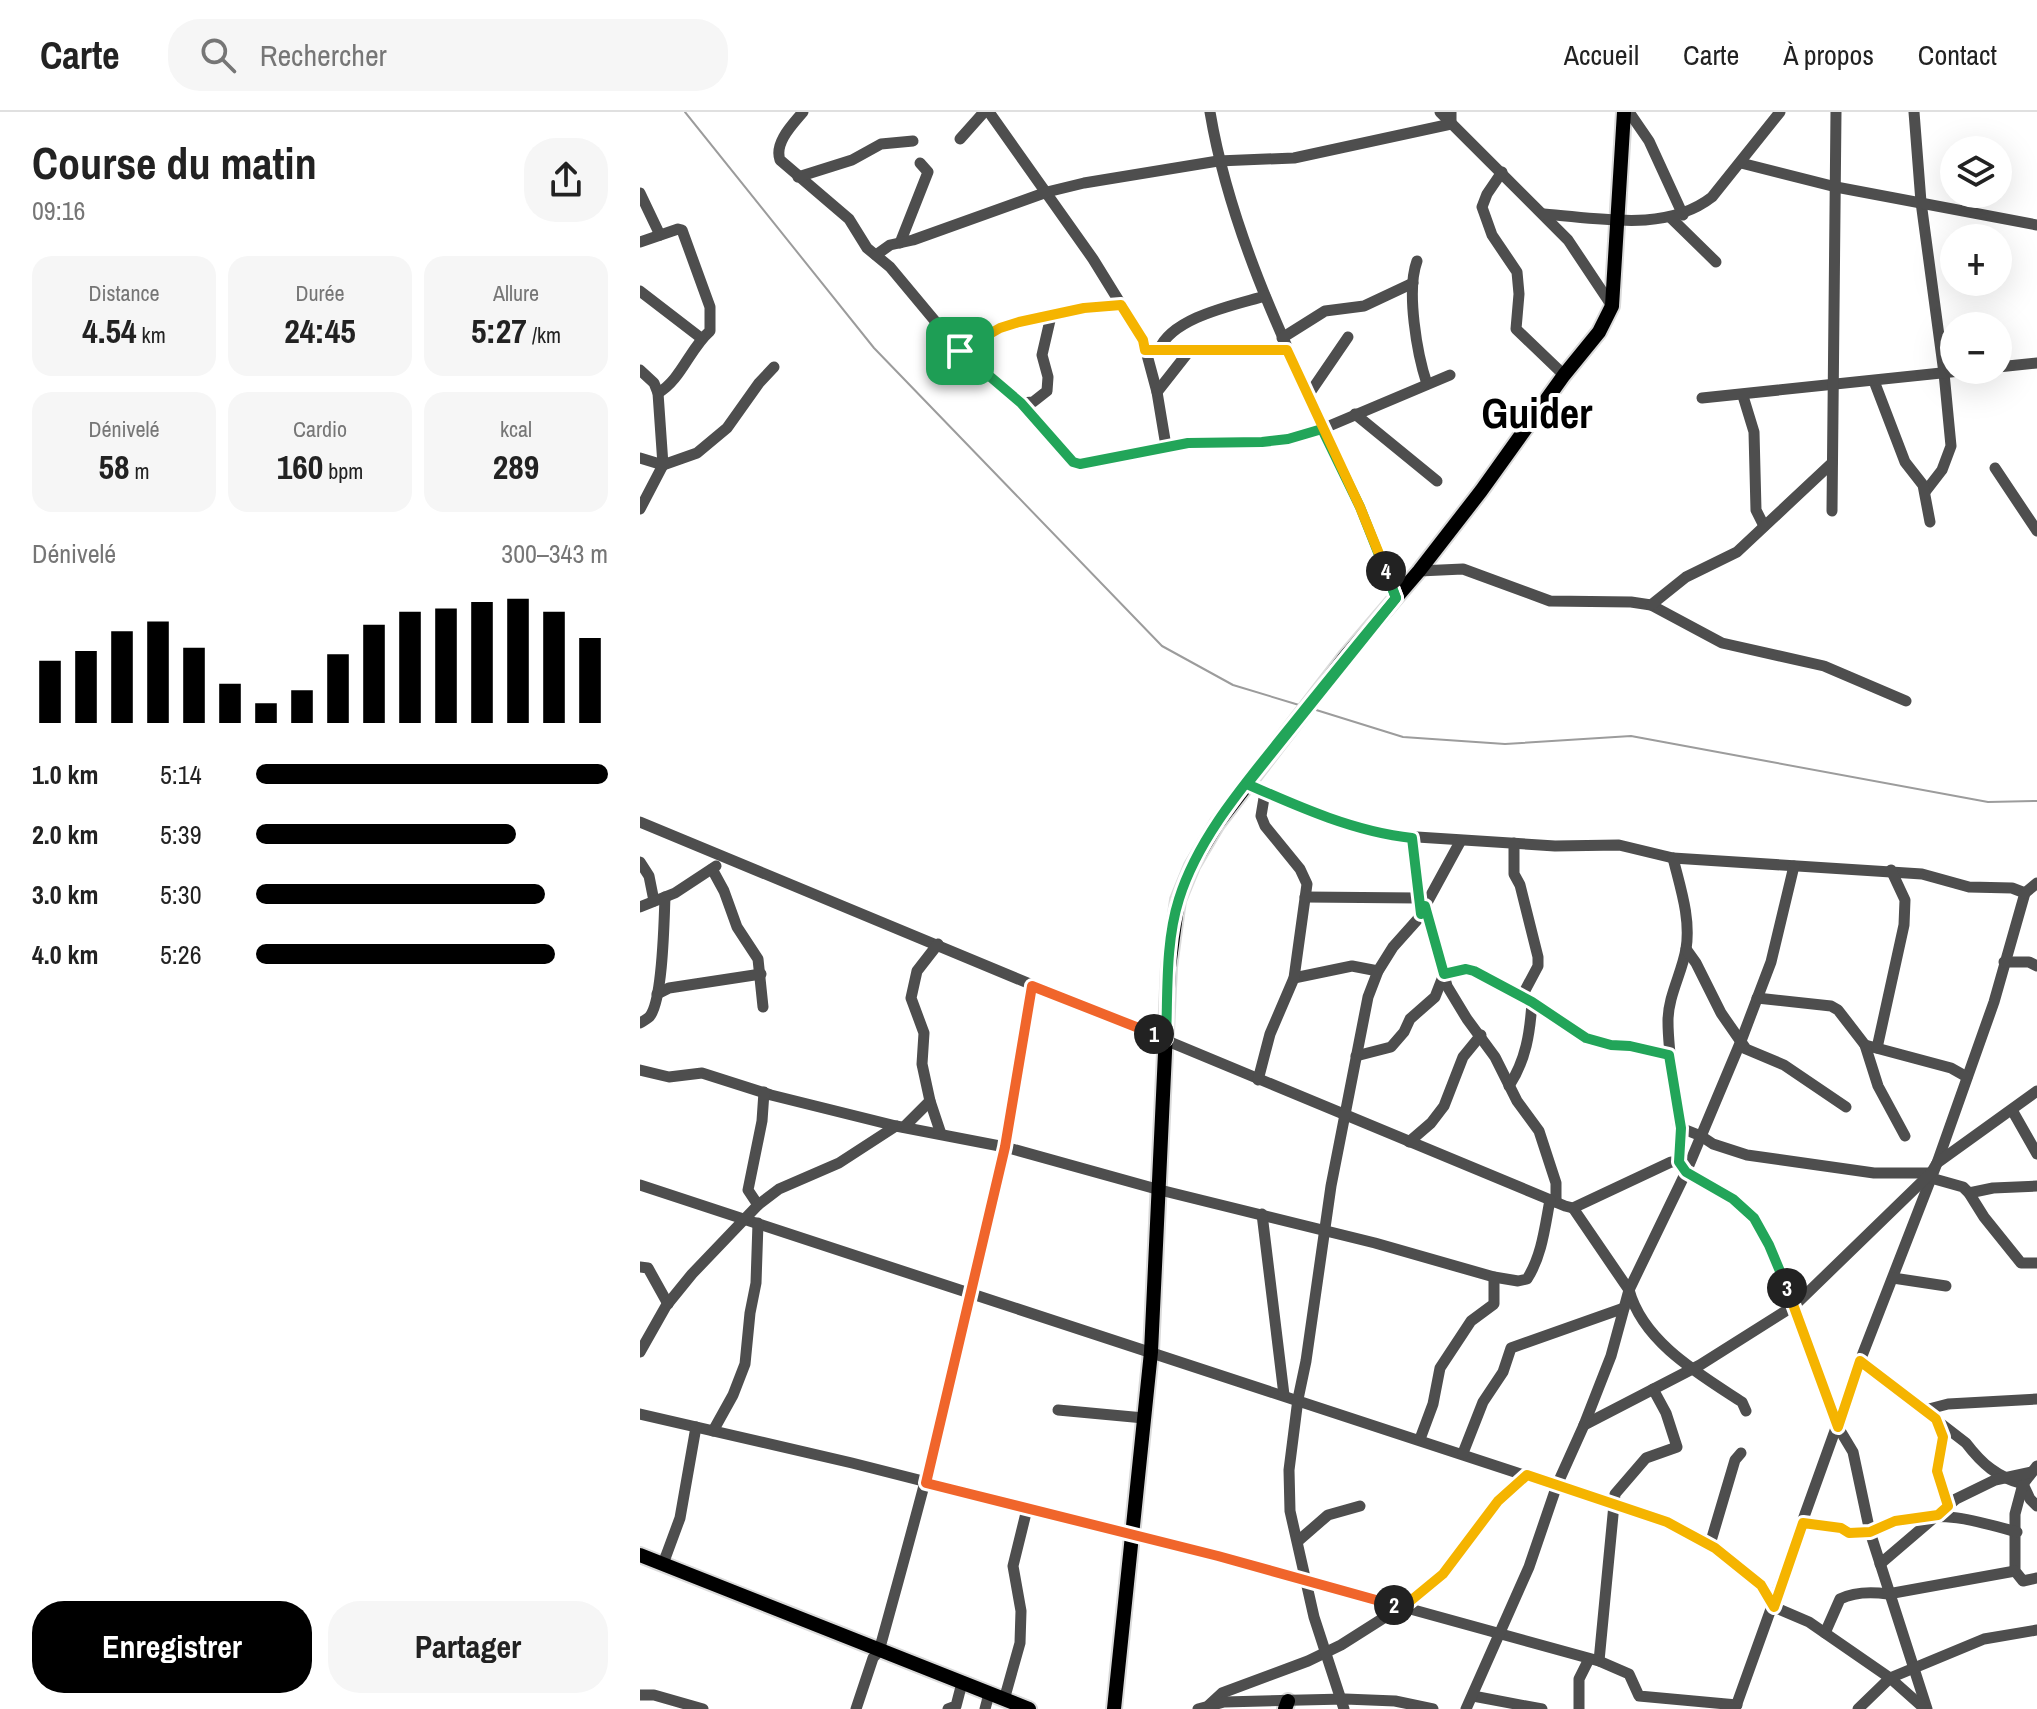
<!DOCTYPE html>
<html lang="fr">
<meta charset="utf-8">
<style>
:root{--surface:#fff;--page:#f6f6f6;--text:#222;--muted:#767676;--line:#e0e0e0;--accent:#000}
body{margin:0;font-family:"Archivo Narrow",sans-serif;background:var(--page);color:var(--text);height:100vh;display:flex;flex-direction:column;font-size:30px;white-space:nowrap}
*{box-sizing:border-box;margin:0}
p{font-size:26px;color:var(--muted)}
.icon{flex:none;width:44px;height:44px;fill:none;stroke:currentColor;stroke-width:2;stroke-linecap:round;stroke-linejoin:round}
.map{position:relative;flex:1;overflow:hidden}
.drawer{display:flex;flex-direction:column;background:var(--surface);width:640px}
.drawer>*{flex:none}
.buttons{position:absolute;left:1300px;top:24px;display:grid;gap:16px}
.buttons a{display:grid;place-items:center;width:72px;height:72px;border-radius:50%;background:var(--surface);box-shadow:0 8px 32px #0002;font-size:40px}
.pin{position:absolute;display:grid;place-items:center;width:68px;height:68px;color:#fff;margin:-34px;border-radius:16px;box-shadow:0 4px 12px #0006}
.km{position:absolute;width:40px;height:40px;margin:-20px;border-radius:50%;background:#222;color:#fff;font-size:22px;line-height:40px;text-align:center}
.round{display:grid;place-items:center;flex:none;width:84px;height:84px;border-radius:32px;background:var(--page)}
.headline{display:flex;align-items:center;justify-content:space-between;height:136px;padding:0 32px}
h1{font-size:44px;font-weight:700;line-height:60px}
.stats{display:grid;grid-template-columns:repeat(3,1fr);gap:12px;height:136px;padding:8px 32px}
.stats div{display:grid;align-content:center;border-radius:20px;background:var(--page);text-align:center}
.stats b{font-size:34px;font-weight:700}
.stats small{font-size:22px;font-weight:400}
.stats p{font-size:22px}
.chart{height:224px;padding:16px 32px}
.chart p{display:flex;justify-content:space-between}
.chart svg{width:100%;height:144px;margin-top:8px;stroke:var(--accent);stroke-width:6}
.primary-button{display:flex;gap:16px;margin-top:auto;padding:16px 32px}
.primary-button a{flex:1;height:92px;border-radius:32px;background:var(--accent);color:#fff;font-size:32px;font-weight:700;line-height:92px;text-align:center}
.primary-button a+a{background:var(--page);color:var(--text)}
ul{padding:0 32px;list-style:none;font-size:26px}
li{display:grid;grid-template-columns:128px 96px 1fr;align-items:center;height:60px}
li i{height:20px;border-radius:10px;background:var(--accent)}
header{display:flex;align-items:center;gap:48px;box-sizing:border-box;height:112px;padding:0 40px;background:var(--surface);border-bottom:2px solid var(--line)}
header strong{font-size:38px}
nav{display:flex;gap:44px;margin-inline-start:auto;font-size:28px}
.search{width:560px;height:72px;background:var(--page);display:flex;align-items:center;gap:20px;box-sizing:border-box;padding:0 28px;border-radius:32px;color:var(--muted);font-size:30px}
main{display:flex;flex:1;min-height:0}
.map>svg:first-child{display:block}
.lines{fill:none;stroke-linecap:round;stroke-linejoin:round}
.stream{stroke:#9c9c9c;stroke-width:2}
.major-casing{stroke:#dbdbdb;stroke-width:18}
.minor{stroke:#4e4e4e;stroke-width:11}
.major{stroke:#000;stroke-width:14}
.split-1-casing{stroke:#fff;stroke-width:16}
.split-2-casing{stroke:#fff;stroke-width:16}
.split-3-casing{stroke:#fff;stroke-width:16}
.split-4-casing{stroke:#fff;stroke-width:16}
.split-5-casing{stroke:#fff;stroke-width:16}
.split-1{stroke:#22a559;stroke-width:10}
.split-2{stroke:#f0652b;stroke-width:10}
.split-3{stroke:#f5b400;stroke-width:10}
.split-4{stroke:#22a559;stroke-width:10}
.split-5{stroke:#f5b400;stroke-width:10}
.labels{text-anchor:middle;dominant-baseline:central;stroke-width:8;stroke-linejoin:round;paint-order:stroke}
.town-label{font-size:42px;font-weight:bold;fill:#000;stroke:#fff}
</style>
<header>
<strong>Carte</strong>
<div class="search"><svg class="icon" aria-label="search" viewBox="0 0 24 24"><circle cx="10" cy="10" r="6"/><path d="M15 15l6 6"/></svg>Rechercher</div>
<nav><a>Accueil</a><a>Carte</a><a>À propos</a><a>Contact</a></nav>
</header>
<main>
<section class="drawer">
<div class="headline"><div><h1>Course du matin</h1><p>09:16</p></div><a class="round"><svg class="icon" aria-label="share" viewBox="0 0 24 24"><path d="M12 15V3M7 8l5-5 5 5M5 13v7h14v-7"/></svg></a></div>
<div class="stats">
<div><p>Distance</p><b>4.54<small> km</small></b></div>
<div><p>Durée</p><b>24:45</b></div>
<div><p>Allure</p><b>5:27<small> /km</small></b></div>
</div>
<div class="stats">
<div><p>Dénivelé</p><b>58<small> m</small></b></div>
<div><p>Cardio</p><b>160<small> bpm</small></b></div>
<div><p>kcal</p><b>289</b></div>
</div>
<div class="chart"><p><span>Dénivelé</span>300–343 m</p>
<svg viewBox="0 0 160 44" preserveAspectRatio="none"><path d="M5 44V25M15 44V22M25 44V16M35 44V13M45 44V21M55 44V32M65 44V38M75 44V34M85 44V23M95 44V14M105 44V10M115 44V9M125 44V7M135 44V6M145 44V10M155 44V18"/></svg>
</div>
<ul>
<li><b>1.0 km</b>5:14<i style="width:100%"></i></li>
<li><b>2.0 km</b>5:39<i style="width:74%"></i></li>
<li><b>3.0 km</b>5:30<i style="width:82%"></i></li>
<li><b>4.0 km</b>5:26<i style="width:85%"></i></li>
</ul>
<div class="primary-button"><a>Enregistrer</a><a>Partager</a></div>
</section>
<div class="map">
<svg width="1397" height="1597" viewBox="0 0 1397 1597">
<rect width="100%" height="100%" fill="#fff"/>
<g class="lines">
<!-- stream -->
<g class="stream">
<path d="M45,0L234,236L522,534L593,573L659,593"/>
<path d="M673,597L763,625L865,632L991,624L1348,690L1397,689"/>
</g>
<!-- major casing -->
<g class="major-casing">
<g id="major">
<path d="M0,1443L389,1597"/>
<path d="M474,1597L511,1240L529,855L538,788L552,754L577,712L706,544L779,459L841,379L924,263L959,220L972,194L984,0"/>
<path d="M645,1597L648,1589"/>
</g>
</g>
<!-- minor -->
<g class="minor">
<path d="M163,0C152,13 134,31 140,48L209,107L227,136L250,155L320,239L381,291L393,290L407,279L408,265L402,243L411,204"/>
<path d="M349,0L453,147L503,228L517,280L526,334"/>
<path d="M570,0C593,137 663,268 720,394C733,424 744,455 756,486"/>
<path d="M800,0L928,128L972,194"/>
<path d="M989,0L1009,29L1043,103"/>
<path d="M1274,0L1281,90L1304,261L1311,334L1302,358L1285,380"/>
<path d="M320,27L344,0"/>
<path d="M1101,51L1196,75L1397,113"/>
<path d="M862,60L847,82L842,95L852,123L877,160L879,182L876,217L924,263"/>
<path d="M158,65L212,48L241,32L273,29"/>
<path d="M0,81L20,123"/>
<path d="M904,102C958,106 1026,121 1072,85L1140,0"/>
<path d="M1030,105L1076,150"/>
<path d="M0,130L38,117L42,118L70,195V219C50,236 41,268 18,281"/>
<path d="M260,131L288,60L280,51"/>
<path d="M236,143L250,133L273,128L407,80L444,71L578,49L654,46L811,12V0"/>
<path d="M777,149C766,179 777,242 787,272"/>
<path d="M0,179L61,226"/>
<path d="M642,226L685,199L724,194L773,171"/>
<path d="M505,238H647"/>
<path d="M519,238C532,205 595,193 625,184"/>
<path d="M320,239L360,216L379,210L444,196L481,193"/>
<path d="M1358,255L1397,251"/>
<path d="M0,258L14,271L18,281L23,353L0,397"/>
<path d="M1234,269L1265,350L1283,373L1290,410"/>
<path d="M517,280L550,238"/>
<path d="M1103,284L1114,320L1116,398L1124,414"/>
<path d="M667,285L708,225"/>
<path d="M1062,286L1330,258"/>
<path d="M381,291L433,350L447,352L481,343L548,331L622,330L648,327L682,317L810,263"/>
<path d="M715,302L797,369"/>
<path d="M0,346L23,353L57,341L87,316L119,271L134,255"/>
<path d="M1355,356L1397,419"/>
<path d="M1192,399L1196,0"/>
<path d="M779,459L823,457L910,489L991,490L1011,493L1082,531L1184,554L1266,589"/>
<path d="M1011,493L1046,465L1097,440L1192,351"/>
<path d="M607,672L719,716L746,723L915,734L979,733L1033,746L1282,762L1329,775L1372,776L1385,781L1354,890L1297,1051L1220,1249L1095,1597"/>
<path d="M0,710L925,1094L933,1096L1031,1050H1039L1046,1060L1093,1087L1114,1106L1129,1133L1155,1193L1198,1315L1213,1340L1230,1420L1287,1597"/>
<path d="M772,726L779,789"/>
<path d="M874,731V762L880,773L898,845V854L881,886"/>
<path d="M1033,746C1040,775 1051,806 1046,837C1042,861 1028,884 1028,909C1028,956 1042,1002 1039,1050"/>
<path d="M0,750L9,764L14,789"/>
<path d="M72,757L84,779L97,815L118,847L123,895"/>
<path d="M1385,781L1397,771"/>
<path d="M665,785L778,786"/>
<path d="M785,794L807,874L827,907L855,945L877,989L899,1019L916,1071V1090"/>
<path d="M0,795L35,781L76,754"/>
<path d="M298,832L277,859L271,886L284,921L282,952L290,989L301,1022"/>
<path d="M1046,837L1056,851L1081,901L1106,937L1144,953L1206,995"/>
<path d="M1364,850H1389L1397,854"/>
<path d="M654,866L712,854L738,859"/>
<path d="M17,882L29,876L121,862"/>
<path d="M1117,886L1191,894L1198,898L1225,933L1311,956L1327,965"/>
<path d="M0,911C3,909 8,907 10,904C23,887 24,808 25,785"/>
<path d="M1225,933L1238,974L1265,1024"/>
<path d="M1237,936L1264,813L1265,788L1251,758"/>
<path d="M716,944L751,935L764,920L770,907L795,885L804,862L826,857L834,859L892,890L946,926L971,933L990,934L1029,943"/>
<path d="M0,958L29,965L62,961L131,983L256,1014L365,1035L520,1078L735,1131L854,1165L878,1169L887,1167C902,1144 905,1114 910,1088"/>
<path d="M618,968L630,922L654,866L667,772L660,757L625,714L621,704L625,680"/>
<path d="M869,974C886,948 890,921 892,890"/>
<path d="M1372,998L1397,1042"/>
<path d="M264,1015L290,989"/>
<path d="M1041,1016L1061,1024L1073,1032L1107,1043L1234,1061H1291"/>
<path d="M769,1030L791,1011L804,994L823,945L841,923"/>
<path d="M1291,1066L1323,1075L1329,1081L1344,1105L1381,1151H1397"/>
<path d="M0,1073L1027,1410L1075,1436L1121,1473L1134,1495L1169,1510L1250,1566L1285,1597"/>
<path d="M1329,1081L1353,1076L1397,1074"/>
<path d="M118,1093L108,1078L122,1009L124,980"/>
<path d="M933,1096L989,1178C1003,1230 1059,1262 1102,1290L1106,1299"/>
<path d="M622,1102L644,1283"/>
<path d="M0,1155L8,1156L28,1192"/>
<path d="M1253,1166L1306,1174"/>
<path d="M0,1240L26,1194L52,1162L118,1093L139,1077L199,1051L256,1014"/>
<path d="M1220,1249L1326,1331C1342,1352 1357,1365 1383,1372L1390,1387L1397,1394"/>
<path d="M418,1298L504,1306"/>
<path d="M1285,1298L1308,1292L1397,1287"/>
<path d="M0,1302L212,1351L578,1444L959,1549L989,1562L999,1584L1097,1593"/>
<path d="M1297,1308L1303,1325L1297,1359L1308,1394"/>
<path d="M944,1313L1060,1253L1155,1193L1291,1061L1297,1051L1397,979"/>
<path d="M73,1319L93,1283L105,1252L110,1201L116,1171L118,1111"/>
<path d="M780,1327L793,1292L800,1256L831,1209L854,1192V1165"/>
<path d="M823,1341L843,1290L863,1260L871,1236L984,1196"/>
<path d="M1397,1354L1383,1372L1375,1402V1459L1383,1469L1397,1466"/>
<path d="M1163,1411C1184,1413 1213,1423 1231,1420C1241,1418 1250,1410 1260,1408C1305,1399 1334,1408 1377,1420"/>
<path d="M658,1429L688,1403L720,1394"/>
<path d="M1066,1430L1071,1429L1095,1348L1101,1341"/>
<path d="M23,1452L40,1406L56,1315"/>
<path d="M1240,1452L1316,1387L1355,1368L1392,1360"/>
<path d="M1185,1521L1200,1487C1214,1480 1233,1480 1248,1482L1375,1459"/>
<path d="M959,1549L975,1382L1006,1346L1037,1335L1026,1301L1013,1277"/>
<path d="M0,1583H14L63,1597"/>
<path d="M833,1584L902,1597"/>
<path d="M364,1588L380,1531L381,1499L373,1454L387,1397"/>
<path d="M569,1593L582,1581L668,1549L701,1533L783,1481L803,1462L858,1389L887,1363"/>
<path d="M216,1597L233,1546L239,1539C285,1373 330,1206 364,1036C375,983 383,928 392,874"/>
<path d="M308,1597L316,1594L322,1571"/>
<path d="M345,1597L349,1582"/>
<path d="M558,1597L584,1590L705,1587L755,1589L793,1597"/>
<path d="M704,1597L674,1505L650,1399L649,1358L658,1287L666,1249L691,1074L728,885L738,859L753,835L778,807L820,730"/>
<path d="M826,1597L889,1455L917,1373L944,1313L971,1244L989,1178L1046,1060L1101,929L1131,850L1154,754"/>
<path d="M939,1597V1567L949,1547"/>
<path d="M1218,1597L1250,1566L1344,1527L1397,1518"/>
</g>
<!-- major -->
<use href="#major" class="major"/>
</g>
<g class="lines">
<!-- split-1 casing -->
<g class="split-1-casing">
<path id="split-1" d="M320,239L381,291L433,350L440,352L548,331L622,330L648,327L682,317L720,395L756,486C718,531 681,577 644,623C604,673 558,726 539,787C525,831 528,882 526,927L514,922"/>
</g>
<!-- split-2 casing -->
<g class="split-2-casing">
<path id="split-2" d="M514,922L392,874L365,1035L286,1371L578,1444L754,1493"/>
</g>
<!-- split-3 casing -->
<g class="split-3-casing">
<path id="split-3" d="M754,1493L763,1495L803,1462L858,1389L887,1363L1027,1410L1075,1436L1121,1473L1134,1495L1163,1411L1201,1416L1209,1421L1230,1420L1255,1409L1298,1403L1308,1394L1297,1359L1303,1325L1296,1307L1220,1249L1198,1315L1147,1176"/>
</g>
<!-- split-4 casing -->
<g class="split-4-casing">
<path id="split-4" d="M746,459L756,486L607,672C659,695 715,720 772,726L781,802L785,794L804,862L826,857L834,859L892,890L946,926L971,933L990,934L1029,943L1041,1016L1039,1050L1046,1060L1093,1087L1114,1106L1129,1133L1147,1176"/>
</g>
<!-- split-5 casing -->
<g class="split-5-casing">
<path id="split-5" d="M320,239L360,216L379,210L444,196L481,193L503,228L505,238H647L720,395L746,459"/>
</g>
<!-- split-1 -->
<use href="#split-1" class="split-1"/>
<!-- split-2 -->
<use href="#split-2" class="split-2"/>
<!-- split-3 -->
<use href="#split-3" class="split-3"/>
<!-- split-4 -->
<use href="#split-4" class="split-4"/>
<!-- split-5 -->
<use href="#split-5" class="split-5"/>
</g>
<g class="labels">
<!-- town labels -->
<g class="town-label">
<text x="897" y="301">Guider</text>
</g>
</g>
</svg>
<div class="buttons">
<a><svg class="icon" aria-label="layers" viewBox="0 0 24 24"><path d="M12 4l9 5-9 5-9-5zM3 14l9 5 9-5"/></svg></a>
<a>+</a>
<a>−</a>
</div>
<div class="pin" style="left:320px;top:239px;background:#1e9e55"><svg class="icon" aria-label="arrive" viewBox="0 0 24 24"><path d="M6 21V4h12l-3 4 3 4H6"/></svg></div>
<b class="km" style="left:514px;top:922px">1</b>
<b class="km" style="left:754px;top:1493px">2</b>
<b class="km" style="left:1147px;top:1176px">3</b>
<b class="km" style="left:746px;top:459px">4</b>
</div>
</main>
